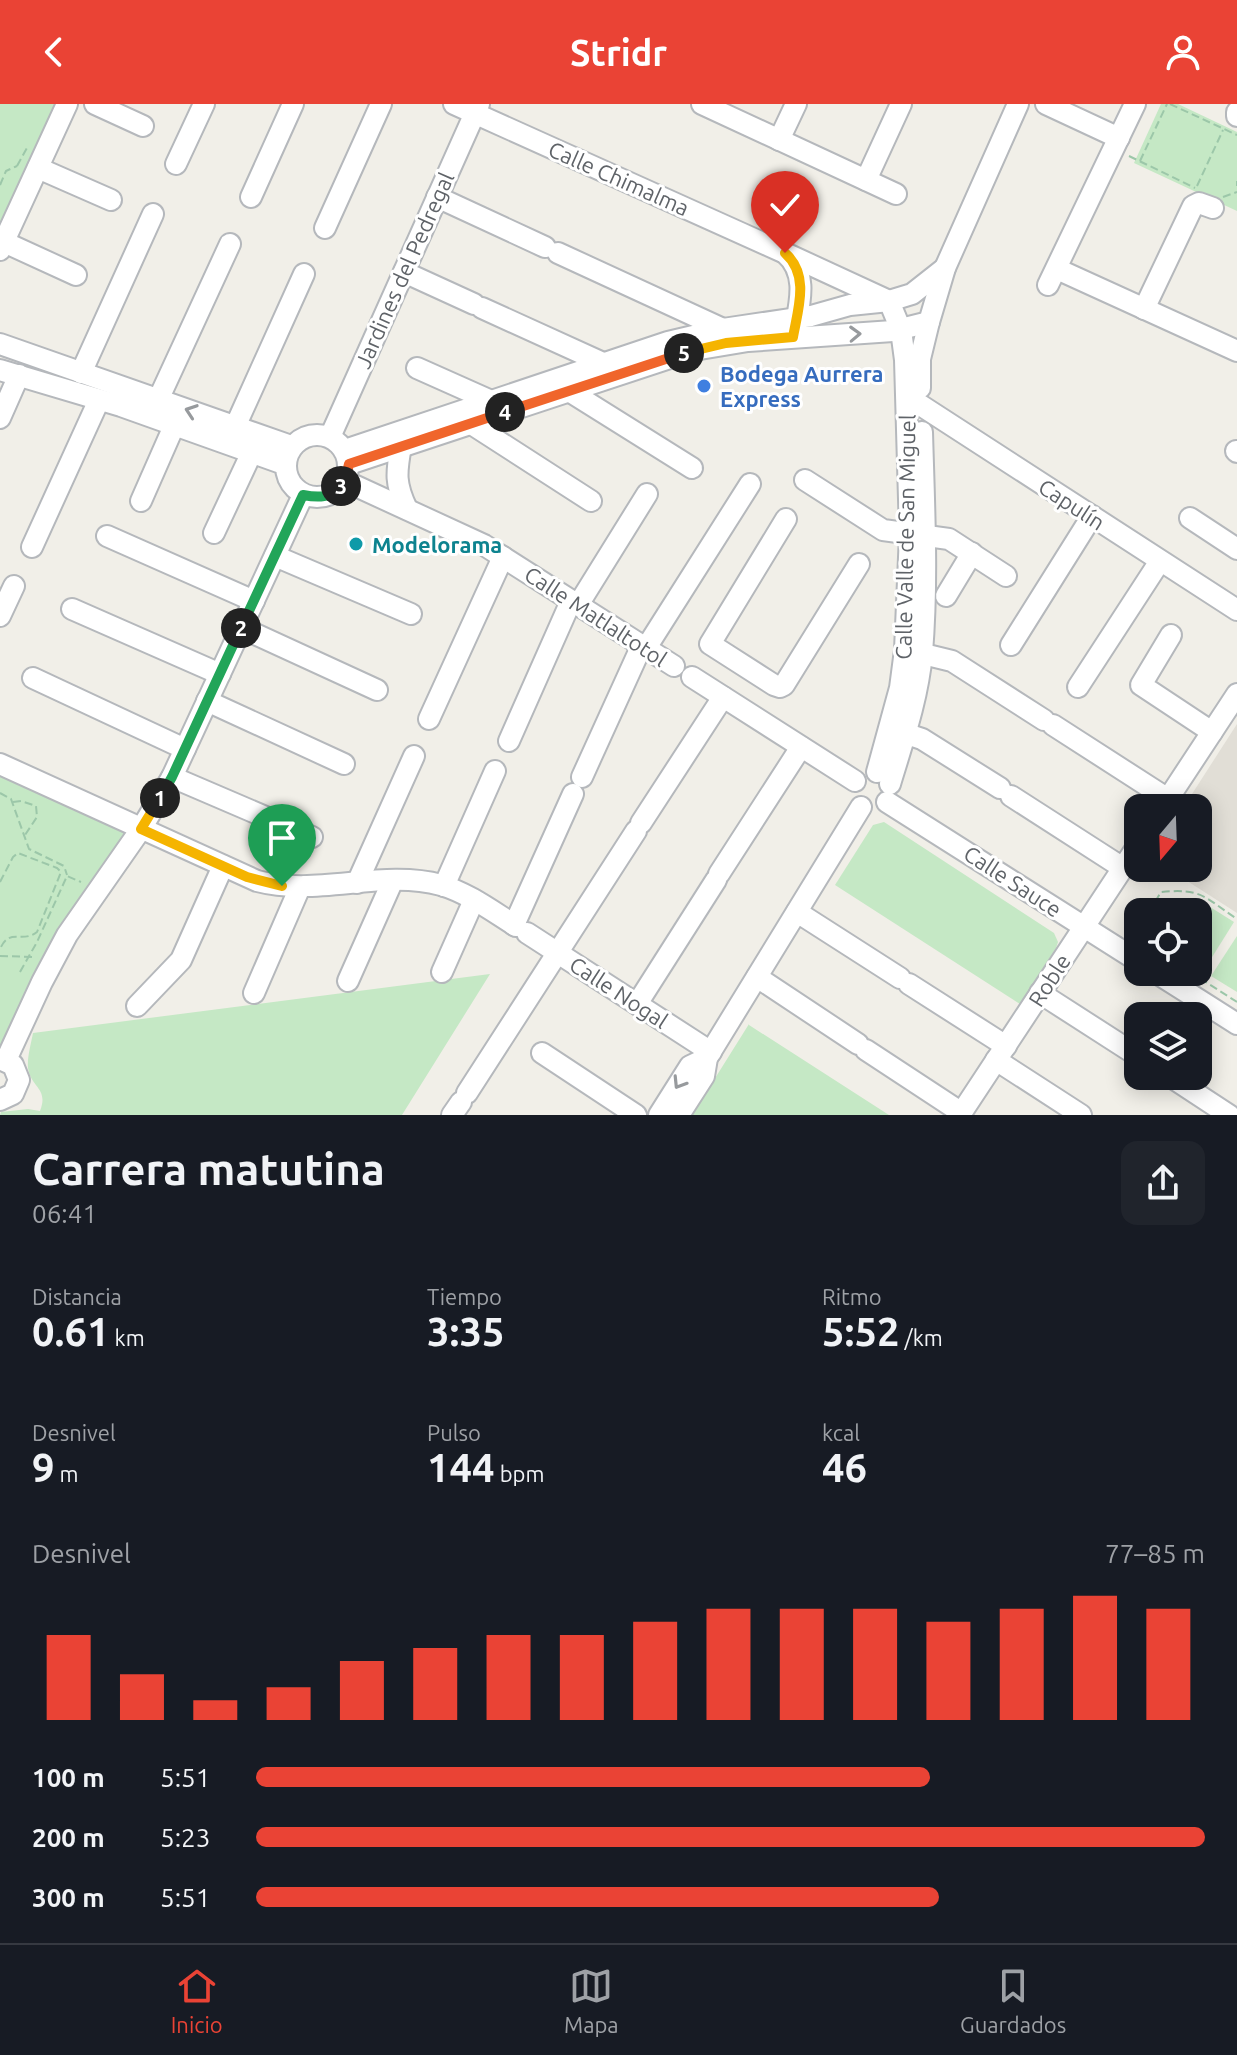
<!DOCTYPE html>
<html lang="es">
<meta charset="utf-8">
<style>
:root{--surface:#171b24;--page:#20242c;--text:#f1f3f6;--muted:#9ea1a6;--line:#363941;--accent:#ea4335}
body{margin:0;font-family:Ubuntu,sans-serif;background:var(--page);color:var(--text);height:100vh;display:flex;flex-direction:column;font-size:30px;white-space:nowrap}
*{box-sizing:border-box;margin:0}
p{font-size:26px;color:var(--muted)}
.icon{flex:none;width:44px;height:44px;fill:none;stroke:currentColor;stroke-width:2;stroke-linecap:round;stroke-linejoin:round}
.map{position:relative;height:1011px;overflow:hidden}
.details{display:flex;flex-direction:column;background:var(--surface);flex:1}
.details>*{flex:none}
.needle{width:52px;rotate:199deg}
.controls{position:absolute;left:1124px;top:690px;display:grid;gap:16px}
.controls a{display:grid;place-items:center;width:88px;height:88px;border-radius:16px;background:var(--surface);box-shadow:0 4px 20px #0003;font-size:40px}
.pin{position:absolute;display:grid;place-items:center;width:68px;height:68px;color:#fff;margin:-82px -34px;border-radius:50% 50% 50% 0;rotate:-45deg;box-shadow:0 0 8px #0007}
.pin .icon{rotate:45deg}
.km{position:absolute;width:40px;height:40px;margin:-20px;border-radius:50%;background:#222;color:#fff;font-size:22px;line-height:40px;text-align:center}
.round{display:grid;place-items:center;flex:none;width:84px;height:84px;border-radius:16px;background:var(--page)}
.headline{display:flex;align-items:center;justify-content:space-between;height:136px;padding:0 32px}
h1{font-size:44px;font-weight:700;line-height:60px}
.figures{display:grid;grid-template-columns:repeat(3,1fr);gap:12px;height:136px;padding:8px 32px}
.figures div{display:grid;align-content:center}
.figures b{font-size:40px;font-weight:700}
.figures small{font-size:22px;font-weight:400}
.figures p{font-size:22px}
.chart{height:224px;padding:16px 32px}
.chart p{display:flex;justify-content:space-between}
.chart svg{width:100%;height:144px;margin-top:8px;stroke:var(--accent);stroke-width:6}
ul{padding:0 32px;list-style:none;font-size:26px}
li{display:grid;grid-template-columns:128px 96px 1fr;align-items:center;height:60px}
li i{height:20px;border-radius:10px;background:var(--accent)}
header{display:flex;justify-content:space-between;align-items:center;height:104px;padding:0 32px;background:var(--accent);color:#fff;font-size:36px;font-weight:700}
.dock{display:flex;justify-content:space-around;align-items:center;height:112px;border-top:2px solid var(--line);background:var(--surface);font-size:22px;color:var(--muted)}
.dock a{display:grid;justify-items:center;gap:4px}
.dock .active{color:var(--accent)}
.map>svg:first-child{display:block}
.education{fill:#e1ded6}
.green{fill:#c5e8c5}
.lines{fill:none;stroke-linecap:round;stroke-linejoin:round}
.minor-casing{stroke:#b5b8bc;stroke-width:24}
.path{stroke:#9cc7a9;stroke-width:2;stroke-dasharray:8 4;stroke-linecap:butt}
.minor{stroke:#fff;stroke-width:20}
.oneway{stroke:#979a9d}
.split-1-casing{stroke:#fff;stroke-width:16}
.split-2-casing{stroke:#fff;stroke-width:16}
.split-3-casing{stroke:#fff;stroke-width:16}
.split-4-casing{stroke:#fff;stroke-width:16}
.split-5-casing{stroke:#fff;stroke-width:16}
.split-6-casing{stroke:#fff;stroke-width:16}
.split-1{stroke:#f5b400;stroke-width:10}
.split-2{stroke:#22a559;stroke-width:10}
.split-3{stroke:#22a559;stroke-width:10}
.split-4{stroke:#f0652b;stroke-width:10}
.split-5{stroke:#f0652b;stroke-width:10}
.split-6{stroke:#f5b400;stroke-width:10}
.shop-dot{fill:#3f7fe0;stroke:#fff;stroke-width:3}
.culture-dot{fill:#0f9aa8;stroke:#fff;stroke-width:3}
.labels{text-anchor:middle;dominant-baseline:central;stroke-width:6;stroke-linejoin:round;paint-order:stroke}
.street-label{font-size:22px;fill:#5f6368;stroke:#fff}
.shop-label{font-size:22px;font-weight:bold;fill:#366cbe;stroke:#fff;text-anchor:start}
.culture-label{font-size:22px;font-weight:bold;fill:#0d838f;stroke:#fff;text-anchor:start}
</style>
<header><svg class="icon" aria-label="back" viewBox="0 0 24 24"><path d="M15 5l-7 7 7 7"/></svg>Stridr<svg class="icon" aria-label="person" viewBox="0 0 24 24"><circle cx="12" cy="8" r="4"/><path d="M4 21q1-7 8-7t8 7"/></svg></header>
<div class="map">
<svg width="1237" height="1011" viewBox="0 0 1237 1011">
<rect width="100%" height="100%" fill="#f1efe8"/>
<!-- education -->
<path class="education" d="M1237,620V809L1167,764H1198V704H1183Z"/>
<!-- green -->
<g class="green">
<path d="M0,0H56L0,124Z"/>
<path d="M1161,0H1178L1237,28V107L1134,59Z"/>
<path d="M0,671L127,729L0,943Z"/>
<path d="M884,718L1054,829L1058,838L1056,844L1020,900L835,781L873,721Z"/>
<path d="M1199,796L1234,818L1204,866L1198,863V808H1192Z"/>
<path d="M1237,832V888L1211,872Z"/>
<path d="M490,870L402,1011H0L1,1008L28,1005L40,1007C49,984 31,984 28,964C27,953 31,940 33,929Z"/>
<path d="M749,920V921L889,1011H692Z"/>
</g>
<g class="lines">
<!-- minor casing -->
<g class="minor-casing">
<g id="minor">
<path d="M95,0L143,22"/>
<path d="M454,0L785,149C808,169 800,198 795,225"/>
<path d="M702,0L896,90"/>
<path d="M1046,0L1119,34"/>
<path d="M1237,8V12"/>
<path d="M779,36L796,0"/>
<path d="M176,60L204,0"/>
<path d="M38,64L111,96"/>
<path d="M866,76L901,0"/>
<path d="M251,93L293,0"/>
<path d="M437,93L545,143"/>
<path d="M325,124L381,0"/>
<path d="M4,138L76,171"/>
<path d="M0,146L67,0"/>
<path d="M558,149L723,225"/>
<path d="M785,149L889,197L901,226L905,256L910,430L905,546L900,584L877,668"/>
<path d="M1057,165L1237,247"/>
<path d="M404,168L474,200"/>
<path d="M1048,181L1135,0"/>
<path d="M482,204L603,259"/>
<path d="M1144,205L1193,102L1199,99L1213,104"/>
<path d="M0,240L291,342"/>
<path d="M417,264L491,297"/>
<path d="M0,266L121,302L284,360"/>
<path d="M81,269L153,110"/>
<path d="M920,284V255L929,218"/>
<path d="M569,287L692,364"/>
<path d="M908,293L1237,506"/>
<path d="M158,296L230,140"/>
<path d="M0,314L19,271"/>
<path d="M470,319L591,397"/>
<path d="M235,323L304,170"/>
<circle cx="317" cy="362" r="31"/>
<path d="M330,333L479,0"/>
<path d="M401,342C396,369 395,380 407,405"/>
<path d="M345,346L668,238L723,225L811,212L850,201L889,197L912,190L945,164"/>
<path d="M1236,347L1237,348"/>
<path d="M349,360L694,246L748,237L893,227L929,218L945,164L1018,0"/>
<path d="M805,376L883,426L949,435L1006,472"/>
<path d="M345,377L484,441L674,562"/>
<path d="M141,397L174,322"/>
<path d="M1190,414L1237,445"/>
<path d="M786,415L710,540L774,581L780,583L784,581L859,460"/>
<path d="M214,429L252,348"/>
<path d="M107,432L254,497"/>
<path d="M32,443L99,296"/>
<path d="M275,452L411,510"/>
<path d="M946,492L972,449"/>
<path d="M578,501L647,390"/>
<path d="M72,505L220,570"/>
<path d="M0,512L14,482"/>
<path d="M242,524L377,586"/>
<path d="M1171,531L1141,581L1212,628"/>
<path d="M1011,541L1092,412"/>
<path d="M646,544L750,380"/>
<path d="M911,547L952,557L1044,616"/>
<path d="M692,573L855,677"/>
<path d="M33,574L185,645"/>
<path d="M1078,583L1160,457"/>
<path d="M207,597L344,660"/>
<path d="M429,615L503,453"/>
<path d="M1053,621L1168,695"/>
<path d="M892,625L922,635L1000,684"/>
<path d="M509,637L571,497"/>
<path d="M0,660L257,777C318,793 381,765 441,781C468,789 492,807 516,822"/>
<path d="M172,673L312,733"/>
<path d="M582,673L642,541"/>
<path d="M890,680C903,637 918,594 922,549C928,476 924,401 922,328"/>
<path d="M1011,692L1123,764"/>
<path d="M887,698L1138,857"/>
<path d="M1162,704L1237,590"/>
<path d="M641,719L723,593"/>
<path d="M719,770L801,643"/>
<path d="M357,779L414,652"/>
<path d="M444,782L495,667"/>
<path d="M797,808L900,874"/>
<path d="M514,821L573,690"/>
<path d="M527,829L711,948"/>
<path d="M442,868L474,796"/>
<path d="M1155,868L1237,920"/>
<path d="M757,873L858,940"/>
<path d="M348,877L393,776"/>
<path d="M909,880L1006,942"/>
<path d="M254,889L300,783"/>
<path d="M1040,889L1138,952"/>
<path d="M637,900L716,776"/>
<path d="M137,902L181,856L223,762"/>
<path d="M866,946L962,1009"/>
<path d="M542,949L636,1011"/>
<path d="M0,955L13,961L19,976L13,990L0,996"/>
<path d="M6,956L42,878L67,831L141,725L172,673L303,391"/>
<path d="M996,956L1081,1011"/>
<path d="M1174,975L1229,1011"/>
<path d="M467,989L636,727"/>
<path d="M452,1011L461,998"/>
<path d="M659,1011L690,962L707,954"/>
<path d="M679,1011L704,972L707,954L861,703"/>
<path d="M960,1011L1138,741"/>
</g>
</g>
<!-- path -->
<g class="path">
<path d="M1170,0L1237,31"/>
<path d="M1129,52L1195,84"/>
<path d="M1140,57L1167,0"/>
<path d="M17,62L28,42"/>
<path d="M1237,77V82"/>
<path d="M0,81L6,67L17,62"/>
<path d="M1197,82L1223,26"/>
<path d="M1223,93L1237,88"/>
<path d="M0,689L11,695L29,745L64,762L67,771"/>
<path d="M13,698L21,697L36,702L37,713L25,731"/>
<path d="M0,778L13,753L18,749L57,764L61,768L37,828C21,840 10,823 0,845"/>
<path d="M1149,808L1161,788C1202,784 1204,793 1237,815"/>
<path d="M1133,835L1138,821"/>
<path d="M0,852L35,853"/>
<path d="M20,868L37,838L67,772L81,778"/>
<path d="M1190,868L1237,898"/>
</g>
<!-- minor -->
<use href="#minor" class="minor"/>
</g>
<!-- one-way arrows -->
<defs><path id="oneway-chevron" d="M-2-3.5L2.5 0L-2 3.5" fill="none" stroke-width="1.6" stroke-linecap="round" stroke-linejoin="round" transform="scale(2)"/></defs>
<g class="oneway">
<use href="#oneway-chevron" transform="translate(855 230) rotate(-2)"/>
<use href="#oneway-chevron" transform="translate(191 307) rotate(-161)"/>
<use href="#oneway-chevron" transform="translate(679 979) rotate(122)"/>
</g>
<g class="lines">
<!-- split-1 casing -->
<g class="split-1-casing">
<path id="split-1" d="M160,694L141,725L247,773L282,782"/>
</g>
<!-- split-2 casing -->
<g class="split-2-casing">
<path id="split-2" d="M160,694L172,673L241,524"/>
</g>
<!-- split-3 casing -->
<g class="split-3-casing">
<path id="split-3" d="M241,524L303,391C319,394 330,394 341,382"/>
</g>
<!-- split-4 casing -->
<g class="split-4-casing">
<path id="split-4" d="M341,382L345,377L349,360L505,308"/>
</g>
<!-- split-5 casing -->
<g class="split-5-casing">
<path id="split-5" d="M505,308L684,249"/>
</g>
<!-- split-6 casing -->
<g class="split-6-casing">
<path id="split-6" d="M684,249L726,239L793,233C798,205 810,171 785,149"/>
</g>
<!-- split-1 -->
<use href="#split-1" class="split-1"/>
<!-- split-2 -->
<use href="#split-2" class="split-2"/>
<!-- split-3 -->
<use href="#split-3" class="split-3"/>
<!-- split-4 -->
<use href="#split-4" class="split-4"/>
<!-- split-5 -->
<use href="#split-5" class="split-5"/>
<!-- split-6 -->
<use href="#split-6" class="split-6"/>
</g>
<!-- markers -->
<circle class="shop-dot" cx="704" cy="282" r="8"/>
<circle class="culture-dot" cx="356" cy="440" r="8"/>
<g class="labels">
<!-- street labels -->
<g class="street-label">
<text transform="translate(619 74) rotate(24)">Calle Chimalma</text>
<text transform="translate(404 166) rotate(-66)">Jardines del Pedregal</text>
<text transform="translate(1072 400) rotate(33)">Capulín</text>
<text transform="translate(905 433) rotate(-89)">Calle Valle de San Miguel</text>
<text transform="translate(596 512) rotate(33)">Calle Matlaltotol</text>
<text transform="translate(1013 777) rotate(33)">Calle Sauce</text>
<text transform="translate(1049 876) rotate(-57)">Roble</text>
<text transform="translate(619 888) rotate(33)">Calle Nogal</text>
</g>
<!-- shop labels -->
<g class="shop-label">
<text x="720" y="269">Bodega Aurrera<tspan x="720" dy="25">Express</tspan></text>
</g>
<!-- culture labels -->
<g class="culture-label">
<text x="372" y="440">Modelorama</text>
</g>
</g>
</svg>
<div class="controls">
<a><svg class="needle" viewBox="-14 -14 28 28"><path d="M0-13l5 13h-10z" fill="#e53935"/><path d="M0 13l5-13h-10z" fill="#9ea1a6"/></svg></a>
<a><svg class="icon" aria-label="locate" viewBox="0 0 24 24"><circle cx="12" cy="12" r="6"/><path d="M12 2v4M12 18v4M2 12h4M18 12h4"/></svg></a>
<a><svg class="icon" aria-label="layers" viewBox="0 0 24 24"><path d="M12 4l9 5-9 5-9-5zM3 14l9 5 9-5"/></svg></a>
</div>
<div class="pin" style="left:282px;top:782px;background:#1e9e55"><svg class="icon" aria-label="arrive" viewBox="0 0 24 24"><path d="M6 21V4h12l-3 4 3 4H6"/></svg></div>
<div class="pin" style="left:785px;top:149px;background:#d93025"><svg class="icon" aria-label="check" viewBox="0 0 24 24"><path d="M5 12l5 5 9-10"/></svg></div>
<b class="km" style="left:160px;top:694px">1</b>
<b class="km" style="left:241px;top:524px">2</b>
<b class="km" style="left:341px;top:382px">3</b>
<b class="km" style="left:505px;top:308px">4</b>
<b class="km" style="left:684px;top:249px">5</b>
</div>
<section class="details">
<div class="headline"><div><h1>Carrera matutina</h1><p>06:41</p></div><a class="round"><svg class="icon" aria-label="share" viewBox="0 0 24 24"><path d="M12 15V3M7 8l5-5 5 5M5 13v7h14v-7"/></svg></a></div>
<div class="figures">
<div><p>Distancia</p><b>0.61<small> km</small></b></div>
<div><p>Tiempo</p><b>3:35</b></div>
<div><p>Ritmo</p><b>5:52<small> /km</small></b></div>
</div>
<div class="figures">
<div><p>Desnivel</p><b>9<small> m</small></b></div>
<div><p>Pulso</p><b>144<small> bpm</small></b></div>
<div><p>kcal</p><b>46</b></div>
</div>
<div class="chart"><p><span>Desnivel</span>77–85 m</p>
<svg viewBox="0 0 160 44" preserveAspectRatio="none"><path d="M5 44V18M15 44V30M25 44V38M35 44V34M45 44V26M55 44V22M65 44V18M75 44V18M85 44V14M95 44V10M105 44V10M115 44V10M125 44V14M135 44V10M145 44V6M155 44V10"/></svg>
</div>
<ul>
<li><b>100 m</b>5:51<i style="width:71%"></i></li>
<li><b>200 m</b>5:23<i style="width:100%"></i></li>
<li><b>300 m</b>5:51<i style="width:72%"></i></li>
</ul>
</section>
<nav class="dock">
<a class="active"><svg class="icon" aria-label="home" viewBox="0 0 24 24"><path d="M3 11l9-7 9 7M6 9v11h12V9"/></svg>Inicio</a>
<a><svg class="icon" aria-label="map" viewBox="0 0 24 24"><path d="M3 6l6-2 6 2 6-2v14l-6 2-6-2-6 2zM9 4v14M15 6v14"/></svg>Mapa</a>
<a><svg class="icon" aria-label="saved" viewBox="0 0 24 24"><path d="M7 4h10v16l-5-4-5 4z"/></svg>Guardados</a>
</nav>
